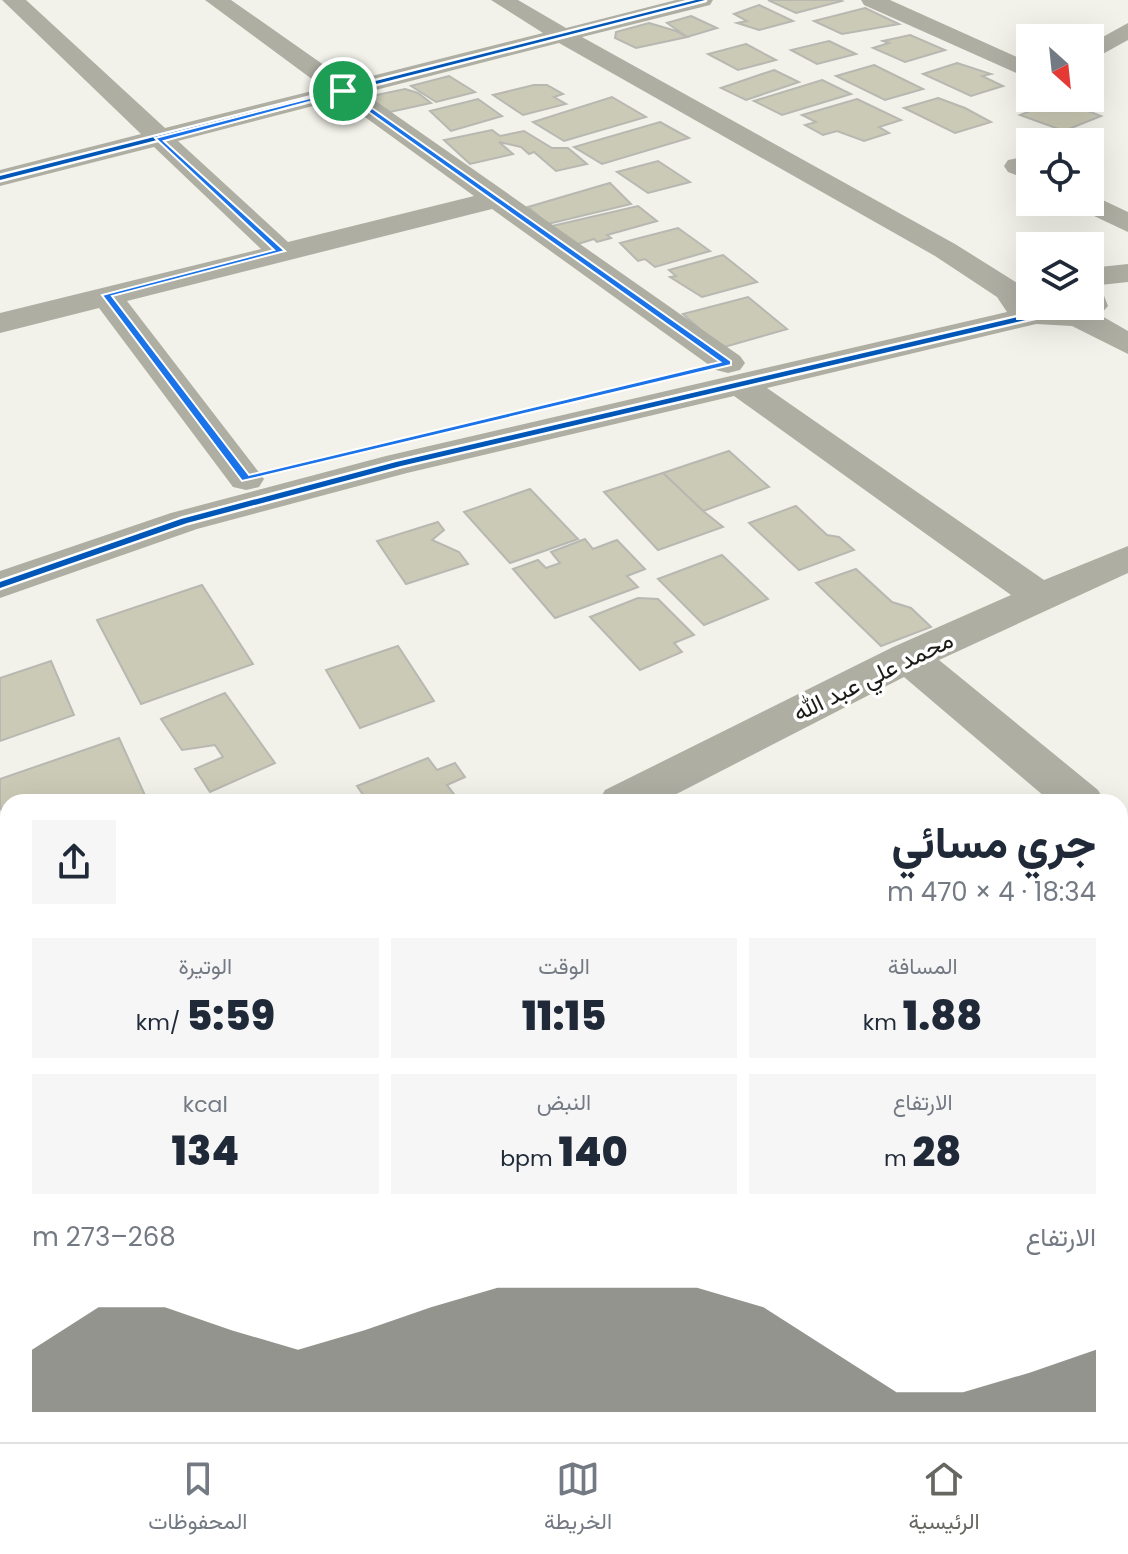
<!DOCTYPE html>
<html lang="ar">
<meta charset="utf-8">
<style>
:root{--surface:#fff;--page:#f6f6f7;--text:#1f2937;--muted:#747a83;--line:#e0e1e3;--accent:#676761}
body{margin:0;font-family:Poppins,Vazirmatn,sans-serif;background:var(--page);color:var(--text);direction:rtl;height:100vh;display:flex;flex-direction:column;font-size:30px;white-space:nowrap}
*{box-sizing:border-box;margin:0}
p{font-size:26px;color:var(--muted)}
.icon{flex:none;width:44px;height:44px;fill:none;stroke:currentColor;stroke-width:2;stroke-linecap:round;stroke-linejoin:round}
.map{position:relative;flex:1;overflow:hidden;direction:ltr}
.sheet{position:absolute;left:0px;top:794px;width:1128px;height:648px;display:flex;flex-direction:column;background:var(--surface);border-radius:24px 24px 0 0;box-shadow:0 8px 32px #0002;direction:rtl}
.sheet>*{flex:none}
.needle{width:52px;rotate:153deg}
.buttons{position:absolute;left:1016px;top:24px;display:grid;gap:16px}
.buttons a{display:grid;place-items:center;width:88px;height:88px;border-radius:0px;background:var(--surface);box-shadow:0 8px 32px #0002;font-size:40px}
.pin{position:absolute;display:grid;place-items:center;width:68px;height:68px;color:#fff;margin:-34px;border:4px solid #fff;border-radius:50%;box-shadow:0 2px 8px #0007}
.round{display:grid;place-items:center;flex:none;width:84px;height:84px;border-radius:0px;background:var(--page)}
.headline{display:flex;align-items:center;justify-content:space-between;height:136px;padding:0 32px}
h1{font-size:44px;font-weight:800;line-height:60px}
.stats{display:grid;grid-template-columns:repeat(3,1fr);gap:12px;height:136px;padding:8px 32px}
.stats div{display:grid;align-content:center;border-radius:0px;background:var(--page);text-align:center}
.stats b{font-size:40px;font-weight:800}
.stats small{font-size:22px;font-weight:400}
.stats p{font-size:22px}
.chart{height:224px;padding:16px 32px}
.chart p{display:flex;justify-content:space-between}
.chart svg{width:100%;height:144px;margin-top:8px;fill:var(--accent);opacity:.7}
.menu{display:flex;justify-content:space-around;align-items:center;height:112px;border-top:2px solid var(--line);background:var(--surface);font-size:22px;color:var(--muted)}
.menu a{display:grid;justify-items:center;gap:4px}
.menu .on{color:var(--accent)}
.map>svg:first-child{display:block}
.building{fill:#cbcab6;stroke:#b8b8b2;stroke-width:2}
.lines{fill:none;stroke-linecap:round;stroke-linejoin:round}
.minor{fill:#aeaea3;fill-rule:evenodd}
.cycleway-casing{stroke:#fff;stroke-width:5}
.cycleway{fill:#0057b8;fill-rule:evenodd}
.route{fill:#1a73e8;stroke:#fff;stroke-width:2;fill-rule:evenodd}
.labels{text-anchor:middle;dominant-baseline:central;stroke-width:7;stroke-linejoin:round;paint-order:stroke}
.street-label{font-size:24px;fill:#1c1c17;stroke:#fff}
</style>
<div class="map">
<svg width="1128" height="1442" viewBox="0 0 1128 1442">
<rect width="100%" height="100%" fill="#f2f2ea"/>
<!-- building -->
<g class="building">
<path d="M768,0H840L842,1L796,13Z"/>
<path d="M759,5L793,21L759,30L737,23L747,21L734,14Z"/>
<path d="M865,8L899,24L842,34L814,21Z"/>
<path d="M691,16L717,28L687,37L667,23Z"/>
<path d="M649,23L676,31L687,37L636,48L615,38L616,32Z"/>
<path d="M910,35L945,50L905,62L873,48L889,43L883,41Z"/>
<path d="M829,41L856,54L817,64L791,50Z"/>
<path d="M746,44L776,60L738,70L708,54Z"/>
<path d="M957,63L991,74L982,76L1003,86L971,96L923,74Z"/>
<path d="M874,65L923,89L885,100L836,76Z"/>
<path d="M774,70L799,82L746,100L721,88Z"/>
<path d="M449,76L475,92L436,102L411,86Z"/>
<path d="M822,80L851,94L782,115L754,101Z"/>
<path d="M534,85H547L563,94L554,97L566,104L523,115L493,95Z"/>
<path d="M405,89L418,93L431,103L390,112L367,97Z"/>
<path d="M612,97L646,117L564,141L533,122Z"/>
<path d="M938,98L965,108L991,122L955,133L904,108Z"/>
<path d="M478,99L502,116L451,131L430,111Z"/>
<path d="M857,99L901,120L879,127L889,133L864,141L837,131L823,135L805,125L816,122L802,115Z"/>
<path d="M1059,100L1101,116L1064,131L1020,115Z"/>
<path d="M660,122L689,138L602,164L574,147Z"/>
<path d="M492,130L500,136L524,131L552,148H568L587,164L556,171L534,152L529,154L521,147L499,142L513,154L470,164L444,140Z"/>
<path d="M658,161L690,182L648,193L617,172Z"/>
<path d="M610,183L631,204L548,224L528,207Z"/>
<path d="M638,206L657,221L607,235L611,238L597,242L594,239L575,245L552,226Z"/>
<path d="M678,228L710,251L655,267L645,259L638,261L620,243Z"/>
<path d="M723,255L757,282L702,297L670,277L676,276L669,270Z"/>
<path d="M748,297L787,329L721,348L683,314Z"/>
<path d="M729,451L769,487L703,511L663,473Z"/>
<path d="M663,473L703,511L723,527L658,550L604,492Z"/>
<path d="M530,489L578,539L510,563L464,512Z"/>
<path d="M796,506L827,535L839,537L854,550L799,570L749,523Z"/>
<path d="M438,522L444,530L432,540L459,552L468,564L406,584L377,541Z"/>
<path d="M585,539L593,549L617,540L645,569L627,576L638,587L555,618L513,569L538,560L546,568L560,563L551,552Z"/>
<path d="M722,555L768,599L704,625L658,579Z"/>
<path d="M856,569L892,602L911,608L931,627L881,646L816,583Z"/>
<path d="M202,585L253,664L141,704L97,620Z"/>
<path d="M638,598L658,599L694,635L674,643L682,652L640,670L590,617Z"/>
<path d="M398,646L434,701L360,728L326,670Z"/>
<path d="M51,661L74,715L0,741V678Z"/>
<path d="M225,693L275,763L210,792L195,769L223,757L215,745L182,750L161,719Z"/>
<path d="M119,738L148,802H8V828L0,806V779Z"/>
<path d="M428,758L437,770L455,763L465,777L447,785L460,802H368L357,786Z"/>
</g>
<g class="lines">
<!-- minor -->
<g class="minor">
<path d="M2,0H26L165,128L324,88L205,0H231L348,82L543,33L491,0H518L566,28L676,0H713L710,5L582,37L955,244L1019,284L1030,299V306H1090V268L1128,264V282L1091,286L1101,288L1108,306L1100,315L1128,331V354L1072,326L1036,324L767,388L1044,580L1128,546V573L939,660L1098,790L1105,802H1051L904,677L661,802H598L605,790L893,647L1011,595L734,396L407,473L197,529L0,598V571L171,513L386,456L1007,312L997,297L935,256L559,43L364,93L740,356L745,363L740,370L728,373L716,370L492,209L127,301L264,479L259,487L246,490L233,487L99,308L0,333V313L261,249L154,147L0,186V170L141,134ZM340,99L474,196L288,242L178,141Z"/>
<path d="M861,0H890L1030,63V79L864,5Z"/>
<path d="M1128,23V40L1090,61V44Z"/>
<path d="M1018,158L1030,161V180L1008,172L1004,166L1008,160Z"/>
<path d="M1090,194L1128,212V232L1077,208L1073,202H1090Z"/>
<path d="M1120,815L1128,817V858L1120,856Z"/>
<path d="M8,1086V1137L0,1140V1089Z"/>
</g>
<!-- cycleway casing -->
<g class="cycleway-casing">
<g id="cycleway">
<path d="M696,0H705L0,180V176Z"/>
<path d="M1035,313L1039,315L1038,317L401,466L187,523L0,588V582L181,519L396,462Z"/>
</g>
</g>
<!-- cycleway -->
<use href="#cycleway" class="cycleway"/>
</g>
<!-- route -->
<path class="route" d="M345,89L731,361V365L242,481L102,295L274,250L155,138ZM342,93L720,362L249,475L112,296L285,251L164,141Z"/>
<g class="labels">
<!-- street labels -->
<g class="street-label">
<text transform="translate(873 676) rotate(-26)">محمد علي عبد الله</text>
</g>
</g>
</svg>
<div class="buttons">
<a><svg class="needle" viewBox="-14 -14 28 28"><path d="M0-13l5 13h-10z" fill="#e53935"/><path d="M0 13l5-13h-10z" fill="#747a83"/></svg></a>
<a><svg class="icon" aria-label="locate" viewBox="0 0 24 24"><circle cx="12" cy="12" r="6"/><path d="M12 2v4M12 18v4M2 12h4M18 12h4"/></svg></a>
<a><svg class="icon" aria-label="layers" viewBox="0 0 24 24"><path d="M12 4l9 5-9 5-9-5zM3 14l9 5 9-5"/></svg></a>
</div>
<div class="pin" style="left:343px;top:91px;background:#1e9e55"><svg class="icon" aria-label="arrive" viewBox="0 0 24 24"><path d="M6 21V4h12l-3 4 3 4H6"/></svg></div>
<section class="sheet">
<div class="headline"><div><h1>جري مسائي</h1><p>18:34 · 4 × 470 m</p></div><a class="round"><svg class="icon" aria-label="share" viewBox="0 0 24 24"><path d="M12 15V3M7 8l5-5 5 5M5 13v7h14v-7"/></svg></a></div>
<div class="stats">
<div><p>المسافة</p><b>1.88<small> km</small></b></div>
<div><p>الوقت</p><b>11:15</b></div>
<div><p>الوتيرة</p><b>5:59<small> /km</small></b></div>
</div>
<div class="stats">
<div><p>الارتفاع</p><b>28<small> m</small></b></div>
<div><p>النبض</p><b>140<small> bpm</small></b></div>
<div><p>kcal</p><b>134</b></div>
</div>
<div class="chart"><p><span>الارتفاع</span>268–273 m</p>
<svg viewBox="0 0 160 44" preserveAspectRatio="none"><path d="M0 44V25L10 12L20 12L30 19L40 25L50 19L60 12L70 6L80 6L90 6L100 6L110 12L120 25L130 38L140 38L150 32L160 25V44z"/></svg>
</div>
</section>
</div>
<nav class="menu">
<a class="on"><svg class="icon" aria-label="home" viewBox="0 0 24 24"><path d="M3 11l9-7 9 7M6 9v11h12V9"/></svg>الرئيسية</a>
<a><svg class="icon" aria-label="map" viewBox="0 0 24 24"><path d="M3 6l6-2 6 2 6-2v14l-6 2-6-2-6 2zM9 4v14M15 6v14"/></svg>الخريطة</a>
<a><svg class="icon" aria-label="saved" viewBox="0 0 24 24"><path d="M7 4h10v16l-5-4-5 4z"/></svg>المحفوظات</a>
</nav>
